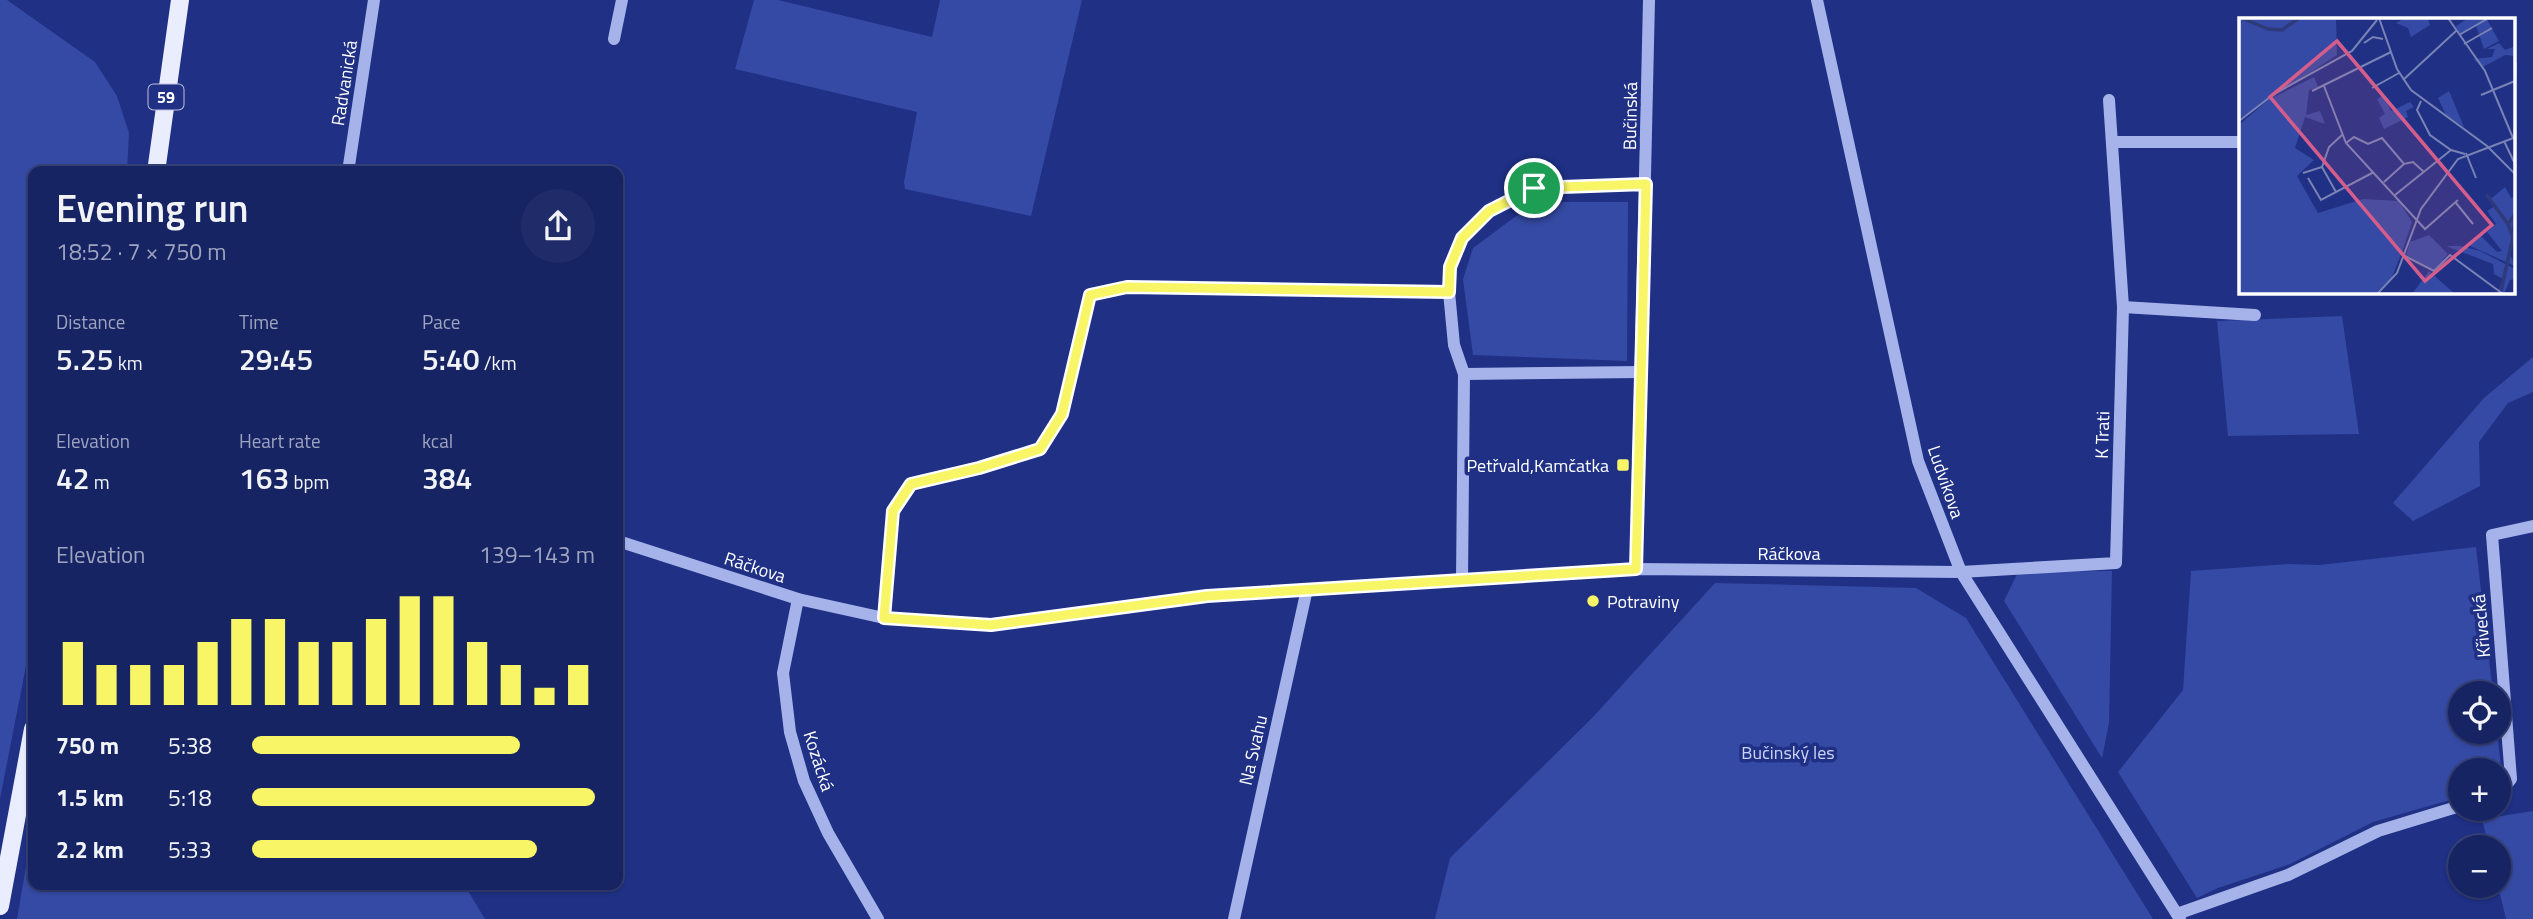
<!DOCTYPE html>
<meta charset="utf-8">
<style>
:root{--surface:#172464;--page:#202c6a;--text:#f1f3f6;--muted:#9ea4bf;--line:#364178;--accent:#f8f566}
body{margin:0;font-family:"Titillium Web",sans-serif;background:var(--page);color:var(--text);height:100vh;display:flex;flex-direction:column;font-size:26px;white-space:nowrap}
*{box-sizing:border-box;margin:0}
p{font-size:23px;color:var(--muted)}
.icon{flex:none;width:38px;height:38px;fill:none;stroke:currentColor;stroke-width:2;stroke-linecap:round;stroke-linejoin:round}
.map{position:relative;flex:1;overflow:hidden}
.details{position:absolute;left:28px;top:166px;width:595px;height:724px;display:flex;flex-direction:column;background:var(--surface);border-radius:14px;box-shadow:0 2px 5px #0004,0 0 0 2px var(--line)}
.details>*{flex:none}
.buttons{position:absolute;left:2448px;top:681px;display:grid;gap:14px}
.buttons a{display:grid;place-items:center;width:63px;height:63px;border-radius:50%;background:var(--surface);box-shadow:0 2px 5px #0004,0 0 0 2px var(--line);font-size:35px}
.pin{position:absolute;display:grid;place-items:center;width:60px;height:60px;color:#fff;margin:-30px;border:4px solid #fff;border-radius:50%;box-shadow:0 2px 7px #0007}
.round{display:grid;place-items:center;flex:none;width:74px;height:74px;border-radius:37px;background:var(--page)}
.overview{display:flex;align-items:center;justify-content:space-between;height:119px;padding:0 28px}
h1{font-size:38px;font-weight:600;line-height:52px}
.figures{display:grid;grid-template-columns:repeat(3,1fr);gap:10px;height:119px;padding:7px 28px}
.figures div{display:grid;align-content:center}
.figures b{font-size:30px;font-weight:600}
.figures small{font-size:19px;font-weight:400}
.figures p{font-size:19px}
.chart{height:196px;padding:14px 28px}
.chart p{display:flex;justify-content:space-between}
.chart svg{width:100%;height:126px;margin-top:7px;stroke:var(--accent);stroke-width:6}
ul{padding:0 28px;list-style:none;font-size:23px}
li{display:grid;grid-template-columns:112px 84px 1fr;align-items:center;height:52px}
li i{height:18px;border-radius:9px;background:var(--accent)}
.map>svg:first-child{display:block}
.green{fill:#354aa4}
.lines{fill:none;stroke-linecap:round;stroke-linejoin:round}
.minor{stroke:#a6b3ea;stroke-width:12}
.major{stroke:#eaedfe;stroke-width:18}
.route-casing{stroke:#fff;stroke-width:14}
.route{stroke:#f8f566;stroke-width:9}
.poi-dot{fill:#f8f566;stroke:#1f3085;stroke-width:2.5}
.labels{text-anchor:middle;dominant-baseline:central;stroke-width:7;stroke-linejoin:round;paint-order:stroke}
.shield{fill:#1f3085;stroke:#bcc1da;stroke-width:2}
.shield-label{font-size:16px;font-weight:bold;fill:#fff}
.street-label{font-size:18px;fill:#fff;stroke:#1f3085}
.poi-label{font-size:18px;fill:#fff;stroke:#1f3085;text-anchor:end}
.park-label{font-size:18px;fill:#cbd3f7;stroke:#1f3085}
.inset-river{fill:none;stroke:#2e3a7b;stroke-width:3.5}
.inset-road{fill:none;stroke:#7983b6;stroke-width:2}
.view{fill:#d45d8c;fill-opacity:0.15;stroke:#d45d8c;stroke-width:3.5}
.inset-edge{fill:none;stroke:#fff;stroke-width:3.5}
</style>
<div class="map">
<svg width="2533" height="919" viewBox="0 0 2533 919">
<rect width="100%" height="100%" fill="#1f3085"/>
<!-- green -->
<g class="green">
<path d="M0,0H7L95,62L117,96L129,133L127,171L33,172V630L0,799Z"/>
<path d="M754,0H778L932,37L940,0H1082L1031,216L905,189L904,182L917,112L735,69Z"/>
<path d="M1535,202H1628L1627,361L1473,355L1463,279L1473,248Z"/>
<path d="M2342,316L2359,434L2228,436L2217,321Z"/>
<path d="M2533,357V392L2508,403L2479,442L2480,486L2413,521L2393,503L2484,398Z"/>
<path d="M2476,547L2493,693H2460V732H2497L2501,767L2499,770H2460V797L2373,822L2290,864L2218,888L2197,898L2118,772L2183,690L2191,571L2289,564L2320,565Z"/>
<path d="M2112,571L2109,723L2102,758L2004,601L2018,572Z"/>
<path d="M1715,583L1916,588L1966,618L2153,919H1435L1450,858L1593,717Z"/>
<path d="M2533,811V919H2506L2498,886L2499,847H2489L2482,819Z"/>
<path d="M33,826V886H465L485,919H17Z"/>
</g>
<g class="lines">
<!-- minor -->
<g class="minor">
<path d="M1817,0L1918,461L1961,572L2180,919"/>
<path d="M614,39L622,0"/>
<path d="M2112,142H2241"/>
<path d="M348,172L374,0"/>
<path d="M1449,292L1454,345L1464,374L1462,580"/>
<path d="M2123,307L2255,315"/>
<path d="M1464,374L1641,372"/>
<path d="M618,541L798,599L884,618L991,625L1207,596L1636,569L1961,572L2116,563L2123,307L2109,100"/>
<path d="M1636,569L1649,0"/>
<path d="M798,599L783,673L790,732L804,781L828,833L878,919"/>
<path d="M884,618L893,511L911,484L979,468L1040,449L1062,414L1090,295L1127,287L1449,292L1450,267L1462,238L1489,211L1534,188L1646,184"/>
<path d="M2499,794L2511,779L2492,535L2533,526"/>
<path d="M2177,914L2288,875L2378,831L2460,806"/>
<path d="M1234,919L1307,589"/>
</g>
<!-- major -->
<g class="major">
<path d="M156,172L180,0"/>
<path d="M0,906L33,729"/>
</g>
</g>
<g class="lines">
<!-- route casing -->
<g class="route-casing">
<path id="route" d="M1646,184L1636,569L1207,596L991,625L884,618L893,511L911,484L979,468L1040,449L1062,414L1090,295L1127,287L1449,292L1450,267L1462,238L1489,211L1534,188Z"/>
</g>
<!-- route -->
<use href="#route" class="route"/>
</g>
<!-- markers -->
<g class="poi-dot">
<rect x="1616" y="458" width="14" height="14" rx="3.5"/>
<circle cx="1593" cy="601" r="7"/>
</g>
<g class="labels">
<!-- shield labels -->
<rect class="shield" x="148.5" y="84.5" width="35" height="25" rx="5"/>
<g class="shield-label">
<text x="166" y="97">59</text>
</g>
<!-- street labels -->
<g class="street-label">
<text transform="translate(344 83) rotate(-81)">Radvanická</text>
<text transform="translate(1630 116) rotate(-89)">Bučinská</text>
<text transform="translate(2102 435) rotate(-88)">K Trati</text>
<text transform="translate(1946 482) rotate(71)">Ludvíkova</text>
<text x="1789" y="553">Ráčkova</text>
<text transform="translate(755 567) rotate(18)">Ráčkova</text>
<text transform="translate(2481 626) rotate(-95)">Křivecká</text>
<text transform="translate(1253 750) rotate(-77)">Na Svahu</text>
<text transform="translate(819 761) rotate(72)">Kozácká</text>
</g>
<!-- poi labels -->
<g class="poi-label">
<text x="1609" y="465">Petřvald,Kamčatka</text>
<text x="1607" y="601" text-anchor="start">Potraviny</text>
</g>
<!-- park labels -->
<g class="park-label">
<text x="1788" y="752">Bučinský les</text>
</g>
</g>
<!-- overview -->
<g transform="translate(2239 18)">
<rect width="276" height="276" fill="#1f3085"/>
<path d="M0,0H97L98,37L0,101ZM166,0H189L191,7L172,19L169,10L157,5ZM230,0H247L260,23L245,31L237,8L220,16L217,8ZM260,25L266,32L274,29L276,38L266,37L244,49L234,41L253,39L256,31H248ZM75,59L79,69L70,72L67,97L81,93L86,106L66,99L56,130L75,142L58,158L79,195L124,181L160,183L173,204L163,234L153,259L136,276H0V107L29,82ZM210,73L225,109L207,97L199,80ZM145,77L152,93L171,84L175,89L167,93L169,99L145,111L140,100L146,96L138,81ZM266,169L272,180L276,178L271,236L276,248L229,227L242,218L258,234L263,233L248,214L257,206L248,193L256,188L247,176L253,180ZM190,217L209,236L195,252L167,237L171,224ZM207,228H221L241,233L276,251V261L271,262L265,276H258L264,261L255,256L254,246ZM190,253L216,276H173Z" fill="#354aa4"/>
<path class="inset-river" d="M3,0L29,11L43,12L60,0M247,176L269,206M262,273L274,219L269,206L277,195"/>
<path class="inset-road" d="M140,0L158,51L172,72L248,128L277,157M209,0L246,53L274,120M220,17L248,1M125,25L134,19L144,21M225,26L253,10M164,62L217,13M85,68L107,125L186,211L219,182M133,70L160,55M73,73L152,34M242,77L276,63L277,45M182,83L178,92L191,117L212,132L226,136M0,103L35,76L113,33L138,2M265,123L277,148M107,125L115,119L129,126L143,120L165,146L174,144L185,154M227,135L237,160M83,149L97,174M64,155L83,149L90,129L103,117M69,160L82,182L135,154M145,164L165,146M156,177L212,132M217,185L234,206M164,237L195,253L211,237L264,276M138,276L158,255L182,191L219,141L277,119"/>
<path class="view" d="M98,23L253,207L186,263L31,79Z"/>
<rect width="276" height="276" class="inset-edge"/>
</g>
</svg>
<div class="buttons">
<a><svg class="icon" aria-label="locate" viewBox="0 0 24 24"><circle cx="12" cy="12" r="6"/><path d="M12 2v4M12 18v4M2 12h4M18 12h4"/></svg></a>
<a>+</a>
<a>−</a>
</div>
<div class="pin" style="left:1534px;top:188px;background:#1e9e55"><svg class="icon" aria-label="arrive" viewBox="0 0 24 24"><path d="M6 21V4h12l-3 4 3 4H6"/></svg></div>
<section class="details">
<div class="overview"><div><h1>Evening run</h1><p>18:52 · 7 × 750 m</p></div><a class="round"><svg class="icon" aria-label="share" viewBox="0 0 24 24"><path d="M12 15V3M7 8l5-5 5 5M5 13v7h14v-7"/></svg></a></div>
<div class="figures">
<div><p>Distance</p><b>5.25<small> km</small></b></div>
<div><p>Time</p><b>29:45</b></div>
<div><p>Pace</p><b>5:40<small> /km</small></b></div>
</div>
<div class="figures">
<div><p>Elevation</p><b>42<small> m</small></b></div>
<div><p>Heart rate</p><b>163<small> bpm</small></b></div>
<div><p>kcal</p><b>384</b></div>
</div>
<div class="chart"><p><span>Elevation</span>139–143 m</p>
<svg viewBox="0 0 160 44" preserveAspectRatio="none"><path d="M5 44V22M15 44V30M25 44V30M35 44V30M45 44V22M55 44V14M65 44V14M75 44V22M85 44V22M95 44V14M105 44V6M115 44V6M125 44V22M135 44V30M145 44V38M155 44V30"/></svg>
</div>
<ul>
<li><b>750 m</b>5:38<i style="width:78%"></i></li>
<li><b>1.5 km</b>5:18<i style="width:100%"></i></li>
<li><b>2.2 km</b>5:33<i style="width:83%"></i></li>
</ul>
</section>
</div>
